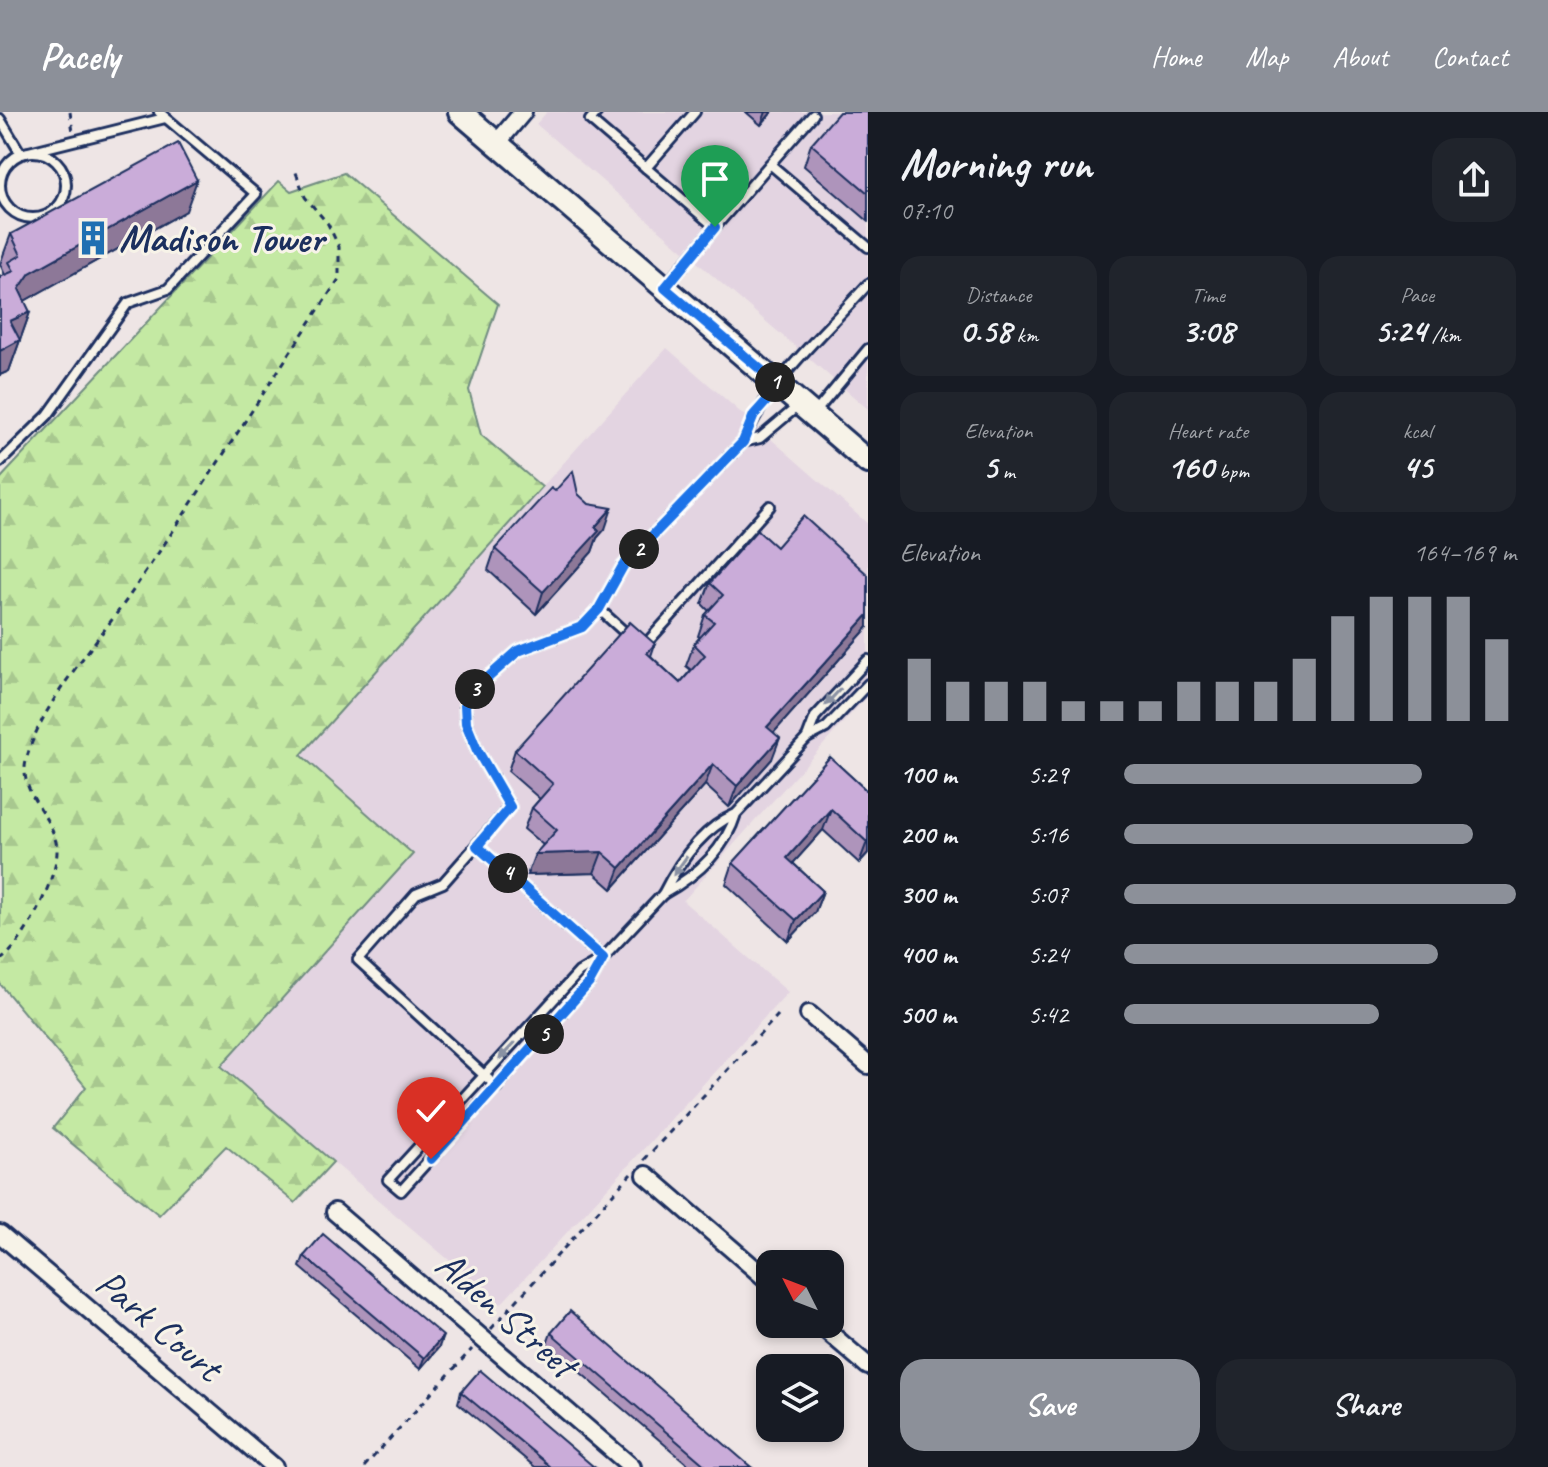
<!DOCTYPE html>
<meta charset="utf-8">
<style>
:root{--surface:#171b24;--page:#20242c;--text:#f1f3f6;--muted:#9ea1a6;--accent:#8c9099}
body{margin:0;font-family:Caveat,sans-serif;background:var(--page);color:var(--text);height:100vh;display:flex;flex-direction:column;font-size:30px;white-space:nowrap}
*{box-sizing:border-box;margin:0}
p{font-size:26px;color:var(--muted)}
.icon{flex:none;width:44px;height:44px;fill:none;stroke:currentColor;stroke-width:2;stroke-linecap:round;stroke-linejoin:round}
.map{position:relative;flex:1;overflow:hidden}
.side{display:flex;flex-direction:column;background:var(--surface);width:680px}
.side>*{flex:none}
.needle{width:52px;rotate:312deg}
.buttons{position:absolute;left:756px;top:1138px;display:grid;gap:16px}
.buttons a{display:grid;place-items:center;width:88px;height:88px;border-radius:16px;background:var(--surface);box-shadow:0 4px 12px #0003;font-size:40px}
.pin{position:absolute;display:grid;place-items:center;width:68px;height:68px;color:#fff;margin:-82px -34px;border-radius:50% 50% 50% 0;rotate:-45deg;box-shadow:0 0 8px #0007}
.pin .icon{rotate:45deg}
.km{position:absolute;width:40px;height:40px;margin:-20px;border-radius:50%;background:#222;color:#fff;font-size:22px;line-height:40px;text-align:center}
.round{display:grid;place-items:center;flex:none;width:84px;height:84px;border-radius:24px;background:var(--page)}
.summary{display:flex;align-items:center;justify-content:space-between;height:136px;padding:0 32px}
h1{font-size:44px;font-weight:800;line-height:60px}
.stats{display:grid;grid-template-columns:repeat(3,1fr);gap:12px;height:136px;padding:8px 32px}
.stats div{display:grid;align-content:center;border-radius:20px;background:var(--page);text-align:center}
.stats b{font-size:34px;font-weight:800}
.stats small{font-size:22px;font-weight:400}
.stats p{font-size:22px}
.chart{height:224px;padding:16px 32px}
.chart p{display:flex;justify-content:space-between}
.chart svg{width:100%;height:144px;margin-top:8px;stroke:var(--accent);stroke-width:6}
.primary-button{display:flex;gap:16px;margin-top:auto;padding:16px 32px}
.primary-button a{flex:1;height:92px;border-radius:24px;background:var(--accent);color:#fff;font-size:32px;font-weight:800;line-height:92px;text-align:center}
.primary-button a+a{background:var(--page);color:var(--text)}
ul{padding:0 32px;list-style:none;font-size:26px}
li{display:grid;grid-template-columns:128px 96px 1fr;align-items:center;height:60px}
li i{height:20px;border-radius:10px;background:var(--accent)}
header{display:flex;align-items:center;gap:48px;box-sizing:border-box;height:112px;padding:0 40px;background:var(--accent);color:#fff}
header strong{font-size:38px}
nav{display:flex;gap:44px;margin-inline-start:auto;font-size:28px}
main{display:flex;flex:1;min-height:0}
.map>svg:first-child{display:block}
.built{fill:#e3d4e1}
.forest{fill:url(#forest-firs);stroke:#708c80;stroke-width:2}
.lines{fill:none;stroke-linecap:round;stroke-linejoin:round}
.lane-casing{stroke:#1b2f5e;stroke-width:14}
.street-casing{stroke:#1b2f5e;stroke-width:22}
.secondary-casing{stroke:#1b2f5e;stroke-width:28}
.path{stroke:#1b2f5e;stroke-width:3;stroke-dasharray:6 6;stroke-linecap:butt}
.lane{stroke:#f7f3e8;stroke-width:8}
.street{stroke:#f7f3e8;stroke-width:16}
.secondary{stroke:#f7f3e8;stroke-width:22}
.wall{fill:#ae94bb;stroke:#1b2f5e;stroke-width:2}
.shaded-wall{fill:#8d7898;stroke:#1b2f5e;stroke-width:2}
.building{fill:#caacd9;stroke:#1b2f5e;stroke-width:2}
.oneway{fill:#8991a3}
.route-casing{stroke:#fff;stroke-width:16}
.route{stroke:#1a73e8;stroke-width:10}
.labels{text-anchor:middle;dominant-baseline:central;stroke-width:6;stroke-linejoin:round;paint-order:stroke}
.poi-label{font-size:40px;font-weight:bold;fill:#1b2f5e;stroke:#f7f3e8;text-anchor:start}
.street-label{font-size:40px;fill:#1b2f5e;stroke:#f7f3e8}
</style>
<header>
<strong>Pacely</strong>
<nav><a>Home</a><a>Map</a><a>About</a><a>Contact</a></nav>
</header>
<main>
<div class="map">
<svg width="868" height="1355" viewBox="0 0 868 1355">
<defs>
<pattern id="forest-firs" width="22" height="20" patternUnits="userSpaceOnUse" patternTransform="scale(2)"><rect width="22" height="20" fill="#c4e9a3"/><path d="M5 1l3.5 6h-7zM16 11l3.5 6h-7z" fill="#a8c88f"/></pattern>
</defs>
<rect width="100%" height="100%" fill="#eee5e5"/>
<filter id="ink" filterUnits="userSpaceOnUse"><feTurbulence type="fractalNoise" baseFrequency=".0125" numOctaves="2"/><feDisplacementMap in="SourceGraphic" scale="16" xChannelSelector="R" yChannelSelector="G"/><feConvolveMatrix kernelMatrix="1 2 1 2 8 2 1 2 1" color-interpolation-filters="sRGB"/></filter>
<g filter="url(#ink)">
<!-- built -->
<g class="built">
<path d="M547,0H868V297L536,12Z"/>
<path d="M667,236L868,412V583L683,789L788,880L501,1192L220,954L413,742L301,643Z"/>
</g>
<!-- forest -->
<path class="forest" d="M344,61L498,192L469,278L481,323L542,375L301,643L413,742L221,954L333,1050L295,1091L226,1034L159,1103L53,1016L86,975L0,872V367L279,69L291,79Z"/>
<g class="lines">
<!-- lane casing -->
<g class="lane-casing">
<g id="lane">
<path d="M597,0L590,8L715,115L770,52L868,135"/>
<path d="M0,7L21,42L165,6"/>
<circle cx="33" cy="73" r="33"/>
<path d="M770,52L813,3"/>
<path d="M646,56L695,0"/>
<path d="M665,175L715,115"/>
<path d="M798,294L760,326L743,330C768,268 824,222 868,172"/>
<path d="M814,302L868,237"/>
<path d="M0,350L48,303L128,191L168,177L256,82L159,0"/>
<path d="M599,497L631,526"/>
<path d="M644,534L770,394"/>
<path d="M807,626L815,605L868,548"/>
<path d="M736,702C725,738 696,764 663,782C679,750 703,716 736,702L807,626L826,616L868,572"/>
<path d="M477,734L603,846"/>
<path d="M603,846L589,871L401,1079L388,1068L579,860L603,846L663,782"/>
<path d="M497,975L358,848L416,782L443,771L510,695L477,638L466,611L465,593L474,578L518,539L582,515L599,497L623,454L743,330"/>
</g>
</g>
<!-- street casing -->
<g class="street-casing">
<g id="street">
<path d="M497,31L523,0"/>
<path d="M809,902L868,953"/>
<path d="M646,1063L770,1170"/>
<path d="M335,1100L632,1355"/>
<path d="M0,1122L274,1355"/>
<path d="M819,1212L868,1254"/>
</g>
</g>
<!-- secondary casing -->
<g class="secondary-casing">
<path id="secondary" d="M460,0L868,350"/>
</g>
<!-- path -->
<g class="path">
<path d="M70,0L73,20"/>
<path d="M0,848C23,835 58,764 57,738C56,706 18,682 26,649C40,591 99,529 132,480C202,377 269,271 339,167V135L328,112L305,85L294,55"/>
<path d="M644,1048L778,903"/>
<path d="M491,1217L631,1062"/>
<path d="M364,1355L472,1237"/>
</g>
<!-- lane -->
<use href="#lane" class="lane"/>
<!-- street -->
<use href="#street" class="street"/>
<!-- secondary -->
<use href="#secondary" class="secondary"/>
</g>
<!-- wall -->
<g class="wall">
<path d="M746,0H772L761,13Z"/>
<path d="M868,0V109L804,54L811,32Z"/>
<path d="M186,99L24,189L30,200L9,259L0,263V165L5,163L0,152L11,122Z"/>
<path d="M555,379L578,382L605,417L597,426L592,440L536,502L488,458L495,437Z"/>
<path d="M776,435L868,463V515L774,620L772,647L729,695L705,673L612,777L594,761L527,763L543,733L524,717L532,696L540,687L508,659L515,638L655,532L651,544L680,571L691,558L686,554L694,532L700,525L698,524L705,503L709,499L702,492L710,471Z"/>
<path d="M830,645L868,680V741L859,751L823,718L793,751L823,779L815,800L788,829L726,772L733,751Z"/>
<path d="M304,1144L439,1235L420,1257L300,1155Z"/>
<path d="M551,1221L751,1355H691L547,1232Z"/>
<path d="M461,1280L594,1355H535L458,1291Z"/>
</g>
<!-- shaded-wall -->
<g class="shaded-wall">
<path d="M766,0H772L761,13Z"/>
<path d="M197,68L186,99L19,192V177L30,161Z"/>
<path d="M30,200L9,259L0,263V237L10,209Z"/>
<path d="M612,396L605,417L597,426L592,440L536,502L543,480L595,415Z"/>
<path d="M868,503V515L760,636L767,615Z"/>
<path d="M780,626L772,647L729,695L737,674Z"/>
<path d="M713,652L705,673L612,777L620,756Z"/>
<path d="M831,697L823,718L779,767L787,746Z"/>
<path d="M868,728V741L859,751L867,730Z"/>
<path d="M602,740L594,761L527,763L535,742Z"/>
<path d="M823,779L815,800L788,829L796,808Z"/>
<path d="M443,1224L439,1235L420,1257L424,1246Z"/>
</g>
<!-- building -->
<g class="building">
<path d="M839,0H868V81L811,32Z"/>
<path d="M178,31L197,68L30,161L19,177L30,200L10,209L20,228L0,239V165L14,159L9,150L21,143L11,122Z"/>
<path d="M573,359L578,382L589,392L612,396L595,415L599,419L543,480L495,437L551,376L555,379Z"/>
<path d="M803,404L868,463V503L767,615L780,626L737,674L713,652L620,756L602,740L535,742L557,718L532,696L553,672L515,638L630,510L655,532L647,541L680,571L705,543L694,532L714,510L705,503L723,483L710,471L757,418L776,435Z"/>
<path d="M830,645L868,680V728L867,730L831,697L787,746L823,779L796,808L733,751Z"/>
<path d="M323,1122L443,1224L424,1246L304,1144Z"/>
<path d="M570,1199L751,1355H707L551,1221Z"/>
<path d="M480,1258L594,1355H551L461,1280Z"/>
</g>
<!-- one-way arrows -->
<defs><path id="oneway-solid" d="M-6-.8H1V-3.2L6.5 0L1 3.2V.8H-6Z" transform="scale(2)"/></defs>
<g class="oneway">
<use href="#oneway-solid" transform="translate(833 585) rotate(133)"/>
<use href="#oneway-solid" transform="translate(680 754) rotate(126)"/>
<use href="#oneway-solid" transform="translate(507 939) rotate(133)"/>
</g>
</g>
<g class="lines" filter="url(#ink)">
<!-- route casing -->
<g class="route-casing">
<path id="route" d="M431,1047L589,871L603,846L477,734L510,695L477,638L466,611L465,593L474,578L518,539L582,515L599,497L623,454L743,330L754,303L780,274L665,176L715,115"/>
</g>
<!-- route -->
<use href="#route" class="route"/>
</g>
<!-- icons -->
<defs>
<g id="building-bare" transform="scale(2.76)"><path d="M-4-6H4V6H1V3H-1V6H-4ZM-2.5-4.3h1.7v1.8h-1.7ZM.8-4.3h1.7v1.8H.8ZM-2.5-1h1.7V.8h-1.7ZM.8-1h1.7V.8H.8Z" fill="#1f6fb2" stroke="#f7f3e8" stroke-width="2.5" paint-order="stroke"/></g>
</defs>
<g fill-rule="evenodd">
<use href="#building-bare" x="93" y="126"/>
</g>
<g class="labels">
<!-- poi labels -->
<g class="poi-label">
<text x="119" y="126">Madison Tower</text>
</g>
<!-- street labels -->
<g class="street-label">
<text transform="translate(506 1202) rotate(41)">Alden Street</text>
<text transform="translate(159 1213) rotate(40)">Park Court</text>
</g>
</g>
</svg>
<div class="buttons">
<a><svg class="needle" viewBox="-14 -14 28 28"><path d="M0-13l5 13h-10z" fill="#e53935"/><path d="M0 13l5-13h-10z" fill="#9ea1a6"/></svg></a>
<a><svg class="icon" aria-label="layers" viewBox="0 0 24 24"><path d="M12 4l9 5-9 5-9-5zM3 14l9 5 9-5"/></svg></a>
</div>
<div class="pin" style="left:715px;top:115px;background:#1e9e55"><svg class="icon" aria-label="arrive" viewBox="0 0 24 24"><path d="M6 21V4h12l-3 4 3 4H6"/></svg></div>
<div class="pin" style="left:431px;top:1047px;background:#d93025"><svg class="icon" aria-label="check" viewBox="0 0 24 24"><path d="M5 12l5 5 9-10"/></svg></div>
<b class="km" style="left:775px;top:270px">1</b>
<b class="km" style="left:639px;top:437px">2</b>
<b class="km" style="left:475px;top:577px">3</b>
<b class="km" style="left:508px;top:761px">4</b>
<b class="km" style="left:544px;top:922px">5</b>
</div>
<section class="side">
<div class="summary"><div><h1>Morning run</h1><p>07:10</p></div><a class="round"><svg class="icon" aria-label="share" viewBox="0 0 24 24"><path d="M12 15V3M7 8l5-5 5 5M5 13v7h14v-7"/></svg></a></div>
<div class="stats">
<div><p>Distance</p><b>0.58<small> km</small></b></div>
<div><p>Time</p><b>3:08</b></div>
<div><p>Pace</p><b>5:24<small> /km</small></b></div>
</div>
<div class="stats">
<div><p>Elevation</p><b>5<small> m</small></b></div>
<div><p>Heart rate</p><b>160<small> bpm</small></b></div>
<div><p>kcal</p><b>45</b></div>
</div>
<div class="chart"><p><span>Elevation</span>164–169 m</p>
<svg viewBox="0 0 160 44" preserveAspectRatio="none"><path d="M5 44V25M15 44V32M25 44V32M35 44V32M45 44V38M55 44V38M65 44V38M75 44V32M85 44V32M95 44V32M105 44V25M115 44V12M125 44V6M135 44V6M145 44V6M155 44V19"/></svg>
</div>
<ul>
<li><b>100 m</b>5:29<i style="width:76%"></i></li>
<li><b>200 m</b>5:16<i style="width:89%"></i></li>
<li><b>300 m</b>5:07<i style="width:100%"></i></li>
<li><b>400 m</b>5:24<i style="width:80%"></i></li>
<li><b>500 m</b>5:42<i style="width:65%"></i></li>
</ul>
<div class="primary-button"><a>Save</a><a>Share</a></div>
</section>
</main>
